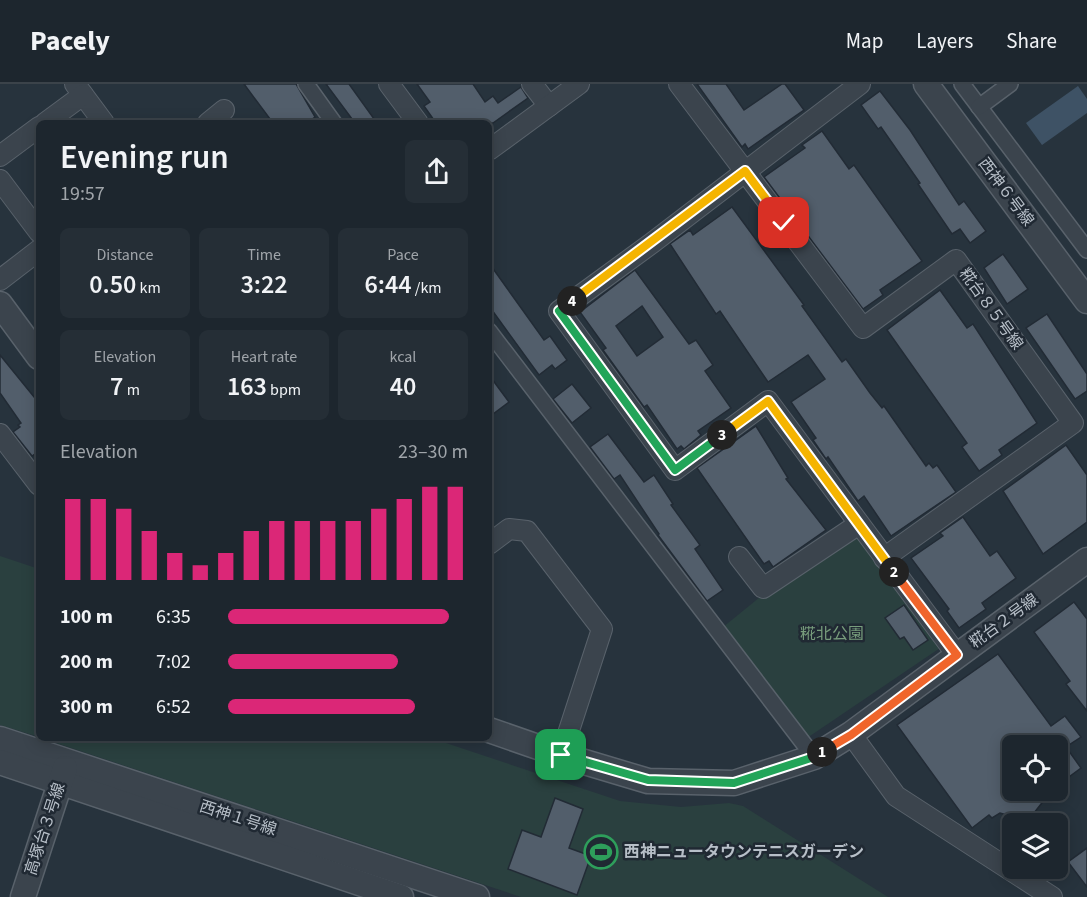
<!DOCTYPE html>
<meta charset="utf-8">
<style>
:root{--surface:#1d262e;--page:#252e36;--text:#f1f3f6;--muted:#a0a5aa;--line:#3b434a;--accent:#db2777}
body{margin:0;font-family:"Source Sans 3","Noto Sans JP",sans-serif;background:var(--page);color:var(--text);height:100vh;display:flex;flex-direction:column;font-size:22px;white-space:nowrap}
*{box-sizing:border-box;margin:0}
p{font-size:20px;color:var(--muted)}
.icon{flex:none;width:33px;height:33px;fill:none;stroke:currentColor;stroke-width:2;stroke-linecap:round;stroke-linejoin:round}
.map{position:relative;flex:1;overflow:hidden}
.drawer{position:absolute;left:36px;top:36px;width:456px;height:621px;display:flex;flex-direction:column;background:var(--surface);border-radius:9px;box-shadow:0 3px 15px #0003,0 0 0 2px var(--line)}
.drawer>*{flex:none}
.buttons{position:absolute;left:1002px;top:651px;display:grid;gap:12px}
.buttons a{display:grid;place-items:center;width:66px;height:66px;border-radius:9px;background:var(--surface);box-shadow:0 3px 15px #0003,0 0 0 2px var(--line);font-size:30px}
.pin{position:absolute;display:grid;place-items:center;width:51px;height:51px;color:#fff;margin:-26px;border-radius:12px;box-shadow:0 3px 9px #0006}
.km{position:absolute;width:30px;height:30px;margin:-15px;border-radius:50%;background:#222;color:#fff;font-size:16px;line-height:30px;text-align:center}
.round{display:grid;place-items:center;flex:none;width:63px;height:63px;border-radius:9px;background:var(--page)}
.head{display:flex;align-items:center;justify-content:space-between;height:102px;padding:0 24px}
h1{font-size:33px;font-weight:600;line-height:45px}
.stats{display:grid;grid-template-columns:repeat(3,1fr);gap:9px;height:102px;padding:6px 24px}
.stats div{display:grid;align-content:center;border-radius:9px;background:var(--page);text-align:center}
.stats b{font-size:26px;font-weight:600}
.stats small{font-size:16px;font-weight:400}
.stats p{font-size:16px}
.chart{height:168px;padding:12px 24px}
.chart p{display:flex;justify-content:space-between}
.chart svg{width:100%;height:108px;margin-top:6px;stroke:var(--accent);stroke-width:6}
ul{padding:0 24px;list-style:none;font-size:20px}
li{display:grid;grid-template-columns:96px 72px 1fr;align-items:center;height:45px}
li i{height:15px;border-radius:8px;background:var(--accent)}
header{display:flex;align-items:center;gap:36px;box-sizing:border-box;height:84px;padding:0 30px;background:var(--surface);border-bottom:2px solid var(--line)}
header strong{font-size:28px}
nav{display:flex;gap:33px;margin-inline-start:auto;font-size:21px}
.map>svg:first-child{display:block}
.green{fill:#2a403f}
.water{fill:#3e5265}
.building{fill:#525e6b;stroke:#222b35;stroke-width:1.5;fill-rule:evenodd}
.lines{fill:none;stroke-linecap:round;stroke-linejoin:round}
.pedestrian-casing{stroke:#59626b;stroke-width:18}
.minor-casing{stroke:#59626b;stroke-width:22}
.tertiary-casing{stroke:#59626b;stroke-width:27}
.pedestrian{stroke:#3b444d;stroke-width:15}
.minor{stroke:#3b444d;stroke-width:20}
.tertiary{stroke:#3b444d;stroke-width:24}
.split-1-casing{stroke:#fff;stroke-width:12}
.split-2-casing{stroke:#fff;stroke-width:12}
.split-3-casing{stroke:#fff;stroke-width:12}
.split-4-casing{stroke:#fff;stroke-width:12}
.split-5-casing{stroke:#fff;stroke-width:12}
.split-1{stroke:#22a559;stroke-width:8}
.split-2{stroke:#f0652b;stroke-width:8}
.split-3{stroke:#f5b400;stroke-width:8}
.split-4{stroke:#22a559;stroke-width:8}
.split-5{stroke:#f5b400;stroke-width:8}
.labels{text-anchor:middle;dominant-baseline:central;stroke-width:5;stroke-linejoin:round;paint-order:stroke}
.street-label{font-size:16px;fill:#b7bfc8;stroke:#202933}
.park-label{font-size:16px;fill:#779c7c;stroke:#202933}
.poi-label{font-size:16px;font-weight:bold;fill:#b7bfc8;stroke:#202933;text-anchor:start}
</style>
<header>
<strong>Pacely</strong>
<nav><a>Map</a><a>Layers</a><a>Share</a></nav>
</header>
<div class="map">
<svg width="1087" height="813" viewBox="0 0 1087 813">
<rect width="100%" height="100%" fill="#27333d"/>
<!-- green -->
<g class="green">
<path d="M854,448L940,564L807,654L722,544L765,509Z"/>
<path d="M0,472L39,485V653L0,641Z"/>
<path d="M41,654H431L620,717L681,723L729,719L743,722L888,813H521Z"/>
</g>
<!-- water -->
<path class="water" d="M1078,2L1087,15V29L1042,61L1026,39Z"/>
<!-- building -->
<g class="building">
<path d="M244,0H296L315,33L307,39H273Z"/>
<path d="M326,0H349L377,39H355Z"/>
<path d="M417,0H473L485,18L493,12L498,19L521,3L528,14L493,39H436L424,22L430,18Z"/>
<path d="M697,0H726L744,26L782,0H785L804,26L748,65L745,60L742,63Z"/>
<path d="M880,7L910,46L959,121L964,117L986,147L970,159L960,145L952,150L918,100L920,99L881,43L878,45L861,21Z"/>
<path d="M822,47L849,85L854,81L922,177L880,206L883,211L863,225L764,93L805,64L802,61Z"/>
<path d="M732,123L804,221L802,222L842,278L846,275L870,309L882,324L884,322L926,382L929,379L933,384L937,381L956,408L891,452L864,412L858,417L828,373L826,375L813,356L816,354L791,318L825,295L808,271L768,298L720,227L716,230L670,160L690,146L693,151Z"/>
<path d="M1003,170L1028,205L1007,220L984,184Z"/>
<path d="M489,179L544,256L550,252L567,276L555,285L552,281L539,291L489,222Z"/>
<path d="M635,186L689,260L696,256L713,281L705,287L731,324L698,347L701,351L684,365L681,362L677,365L647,321L644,323L603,266L606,264L580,228ZM642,222L663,253L637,272L616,242Z"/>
<path d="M940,206L967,244L973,240L1037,339L999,366L1002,371L979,387L962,363L967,359L887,246Z"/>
<path d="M1047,230L1087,290V307L1075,315L1026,244Z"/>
<path d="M0,271L39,319V367L32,372L13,348L20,343L18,341L21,339L0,309Z"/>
<path d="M489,291L509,318L489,333Z"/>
<path d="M572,300L591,324L572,339L553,315Z"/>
<path d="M756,342L788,394L786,395L826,446L773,483L769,477L764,480L697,384Z"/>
<path d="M608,350L644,398L654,391L673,420L671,421L700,461L695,465L723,506L707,517L658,451L659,450L620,391L614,395L590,363Z"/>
<path d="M1066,361L1087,391V438L1043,470L1003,407Z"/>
<path d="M963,433L990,472L997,467L1016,494L982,519L986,525L959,544L947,527L949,525L911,474L943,452L940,449Z"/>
<path d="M1074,518L1087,535V627L1066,600L1070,597L1034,548Z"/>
<path d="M904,521L928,556L913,566L904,553L900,555L885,534Z"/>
<path d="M998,570L1051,642L1065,632L1081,653L1066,663L1081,684L1058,701V662H1012V706H1052L1034,729L1018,734L1000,729L992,734L989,731L972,744L897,641Z"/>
<path d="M555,714L583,725L569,764L591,772L577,811L508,785L522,746L541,753Z"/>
<path d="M1087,764V803L1068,778Z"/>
</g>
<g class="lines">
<!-- pedestrian casing -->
<g class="pedestrian-casing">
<g id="pedestrian">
<path d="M306,0L334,39"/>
<path d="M962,0L1087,166"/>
<path d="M979,23L1010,0"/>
<path d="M489,247L814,673"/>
</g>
</g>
<!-- minor casing -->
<g class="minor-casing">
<g id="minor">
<path d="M75,0L104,39"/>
<path d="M389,0L418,39"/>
<path d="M532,0L549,22"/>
<path d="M679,0L863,244L956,176L1073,339L884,474"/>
<path d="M860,0L652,159L559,227L675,386L768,317L957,571"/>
<path d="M45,39L83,11"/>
<path d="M208,39L224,26"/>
<path d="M489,66L579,0"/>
<path d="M0,72L39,43"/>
<path d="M0,96L39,148"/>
<path d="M0,196L39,166"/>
<path d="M0,350L39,401"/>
<path d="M489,460L509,445L527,447L602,545L561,671"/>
<path d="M739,473L763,504L859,440"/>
<path d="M851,650L896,712L1052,813"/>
</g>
</g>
<!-- tertiary casing -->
<g class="tertiary-casing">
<g id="tertiary">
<path d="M926,0L1087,217"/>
<path d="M0,220L39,273"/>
<path d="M489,646L561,671L648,697L734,699L814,673L851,650L1087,476"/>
<path d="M0,655L477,813"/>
<path d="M0,678L401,813"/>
<path d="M23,813L65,684"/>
</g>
</g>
<!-- pedestrian -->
<use href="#pedestrian" class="pedestrian"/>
<!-- minor -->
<use href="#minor" class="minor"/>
<!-- tertiary -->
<use href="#tertiary" class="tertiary"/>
</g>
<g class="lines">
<!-- split-1 casing -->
<g class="split-1-casing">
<path id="split-1" d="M561,671L648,696L734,699L814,673L822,668"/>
</g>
<!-- split-2 casing -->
<g class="split-2-casing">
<path id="split-2" d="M822,668L851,651L957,571L894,488"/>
</g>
<!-- split-3 casing -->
<g class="split-3-casing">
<path id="split-3" d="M722,351L768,317L894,488"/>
</g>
<!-- split-4 casing -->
<g class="split-4-casing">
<path id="split-4" d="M572,217L559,227L675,386L722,351"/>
</g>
<!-- split-5 casing -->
<g class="split-5-casing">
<path id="split-5" d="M572,217L745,87L784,139"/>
</g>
<!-- split-1 -->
<use href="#split-1" class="split-1"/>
<!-- split-2 -->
<use href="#split-2" class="split-2"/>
<!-- split-3 -->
<use href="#split-3" class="split-3"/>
<!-- split-4 -->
<use href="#split-4" class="split-4"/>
<!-- split-5 -->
<use href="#split-5" class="split-5"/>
</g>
<!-- icons -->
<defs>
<g id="stadium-ring" transform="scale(1.725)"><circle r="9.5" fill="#202933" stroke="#2e9e5b" stroke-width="1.5"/><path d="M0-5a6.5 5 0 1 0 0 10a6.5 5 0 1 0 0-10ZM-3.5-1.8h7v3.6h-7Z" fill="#2e9e5b"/></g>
</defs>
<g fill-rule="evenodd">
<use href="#stadium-ring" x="601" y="768"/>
</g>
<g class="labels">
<!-- street labels -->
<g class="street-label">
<text transform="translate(1006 108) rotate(53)">西神６号線</text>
<text transform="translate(991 225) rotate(54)">糀台８５号線</text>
<text transform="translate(1004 537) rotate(-36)">糀台２号線</text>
<text transform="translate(238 734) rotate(18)">西神１号線</text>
<text transform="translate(45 745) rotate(-72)">高塚台３号線</text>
</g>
<!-- park labels -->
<g class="park-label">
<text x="832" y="550">糀北公園</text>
</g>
<!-- poi labels -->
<g class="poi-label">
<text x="624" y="768">西神ニュータウンテニスガーデン</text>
</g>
</g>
</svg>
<div class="buttons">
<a><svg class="icon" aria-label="locate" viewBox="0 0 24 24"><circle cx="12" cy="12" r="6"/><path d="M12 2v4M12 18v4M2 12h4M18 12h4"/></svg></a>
<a><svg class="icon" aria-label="layers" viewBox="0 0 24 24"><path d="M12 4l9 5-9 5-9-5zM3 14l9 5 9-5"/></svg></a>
</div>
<div class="pin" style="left:561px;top:671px;background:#1e9e55"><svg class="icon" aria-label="arrive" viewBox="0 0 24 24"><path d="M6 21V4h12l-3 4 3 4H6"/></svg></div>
<div class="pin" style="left:784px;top:139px;background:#d93025"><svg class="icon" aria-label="check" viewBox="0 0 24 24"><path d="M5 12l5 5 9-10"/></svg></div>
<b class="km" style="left:822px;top:668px">1</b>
<b class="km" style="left:894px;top:488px">2</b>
<b class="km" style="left:722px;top:351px">3</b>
<b class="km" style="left:572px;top:217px">4</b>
<section class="drawer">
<div class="head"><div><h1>Evening run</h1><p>19:57</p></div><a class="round"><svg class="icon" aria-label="share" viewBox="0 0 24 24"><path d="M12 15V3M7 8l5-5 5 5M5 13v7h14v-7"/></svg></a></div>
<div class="stats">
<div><p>Distance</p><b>0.50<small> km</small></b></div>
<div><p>Time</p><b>3:22</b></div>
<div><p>Pace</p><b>6:44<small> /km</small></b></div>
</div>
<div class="stats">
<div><p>Elevation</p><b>7<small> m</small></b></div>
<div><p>Heart rate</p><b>163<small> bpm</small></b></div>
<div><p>kcal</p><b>40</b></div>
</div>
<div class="chart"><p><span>Elevation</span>23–30 m</p>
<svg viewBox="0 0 160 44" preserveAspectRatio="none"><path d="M5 44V11M15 44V11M25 44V15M35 44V24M45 44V33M55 44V38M65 44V33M75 44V24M85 44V20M95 44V20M105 44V20M115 44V20M125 44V15M135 44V11M145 44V6M155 44V6"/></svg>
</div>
<ul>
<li><b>100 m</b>6:35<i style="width:92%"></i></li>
<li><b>200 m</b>7:02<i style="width:71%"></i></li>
<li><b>300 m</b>6:52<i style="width:78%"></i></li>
</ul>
</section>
</div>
